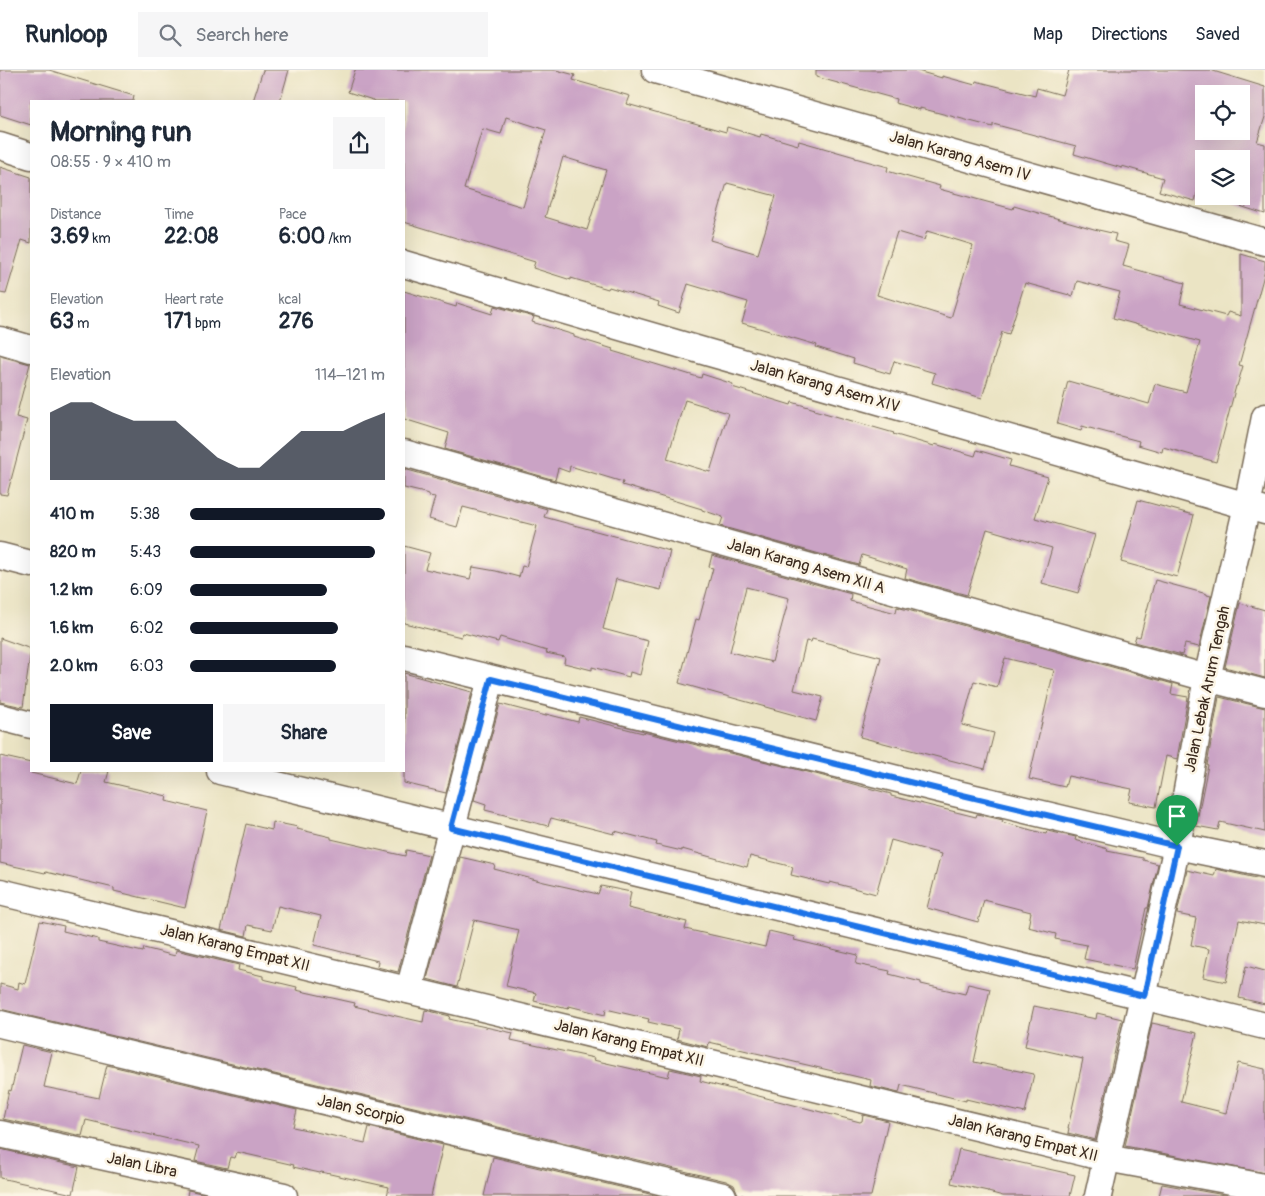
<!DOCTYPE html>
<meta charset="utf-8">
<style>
:root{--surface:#fff;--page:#f6f6f7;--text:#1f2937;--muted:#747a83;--line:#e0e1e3;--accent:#111827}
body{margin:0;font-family:Pangolin,sans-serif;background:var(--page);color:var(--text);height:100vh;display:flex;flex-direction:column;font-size:19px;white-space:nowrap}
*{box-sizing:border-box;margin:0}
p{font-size:16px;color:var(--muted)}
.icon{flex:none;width:28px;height:28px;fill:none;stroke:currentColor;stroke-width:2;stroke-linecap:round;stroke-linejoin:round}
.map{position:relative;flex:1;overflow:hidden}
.details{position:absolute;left:30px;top:30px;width:375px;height:672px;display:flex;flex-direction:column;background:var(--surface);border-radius:0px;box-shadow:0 5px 20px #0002}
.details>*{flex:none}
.tools{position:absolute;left:1195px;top:15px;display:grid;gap:10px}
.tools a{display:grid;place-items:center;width:55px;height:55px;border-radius:0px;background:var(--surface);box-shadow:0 5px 20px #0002;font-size:25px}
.pin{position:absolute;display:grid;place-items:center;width:42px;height:42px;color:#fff;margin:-51px -21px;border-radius:50% 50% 50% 0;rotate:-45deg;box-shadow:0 0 5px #0007}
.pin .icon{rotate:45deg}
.round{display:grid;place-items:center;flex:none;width:52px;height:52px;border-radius:0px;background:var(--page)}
.overview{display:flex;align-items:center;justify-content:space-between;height:85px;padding:0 20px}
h1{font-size:28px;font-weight:800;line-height:38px}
.metrics{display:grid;grid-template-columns:repeat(3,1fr);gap:8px;height:85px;padding:5px 20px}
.metrics div{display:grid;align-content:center}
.metrics b{font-size:21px;font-weight:800}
.metrics small{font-size:14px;font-weight:400}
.metrics p{font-size:14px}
.chart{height:140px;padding:10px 20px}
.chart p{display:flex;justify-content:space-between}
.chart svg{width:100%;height:90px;margin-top:5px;fill:var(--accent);opacity:.7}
.button{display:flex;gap:10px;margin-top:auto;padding:10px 20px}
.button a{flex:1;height:58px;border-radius:0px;background:var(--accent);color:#fff;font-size:20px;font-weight:800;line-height:58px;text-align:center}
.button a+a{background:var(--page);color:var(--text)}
ul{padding:0 20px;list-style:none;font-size:16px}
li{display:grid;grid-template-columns:80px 60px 1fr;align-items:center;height:38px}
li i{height:12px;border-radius:6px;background:var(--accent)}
header{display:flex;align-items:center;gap:30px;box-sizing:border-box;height:70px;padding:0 25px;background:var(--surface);border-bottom:1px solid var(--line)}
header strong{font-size:24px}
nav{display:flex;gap:28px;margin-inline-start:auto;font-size:18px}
.search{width:350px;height:45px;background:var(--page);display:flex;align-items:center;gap:12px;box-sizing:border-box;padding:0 18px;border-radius:0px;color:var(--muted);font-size:19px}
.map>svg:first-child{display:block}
.building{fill:#caa3c5;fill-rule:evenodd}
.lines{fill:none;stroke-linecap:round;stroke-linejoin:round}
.street-casing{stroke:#796b58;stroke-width:29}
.street{stroke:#fff;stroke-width:26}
.route-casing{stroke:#fff;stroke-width:10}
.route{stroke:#1a73e8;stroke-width:6}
.labels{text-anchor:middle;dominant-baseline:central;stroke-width:5;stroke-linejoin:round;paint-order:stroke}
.street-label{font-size:16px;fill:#3b2a1e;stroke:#fcf5e5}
</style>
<header>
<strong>Runloop</strong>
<div class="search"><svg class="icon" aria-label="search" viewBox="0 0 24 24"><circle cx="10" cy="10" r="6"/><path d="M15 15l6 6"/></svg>Search here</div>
<nav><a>Map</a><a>Directions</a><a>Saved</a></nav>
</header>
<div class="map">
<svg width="1265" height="1126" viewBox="0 0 1265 1126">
<rect width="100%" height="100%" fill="#fcf5e5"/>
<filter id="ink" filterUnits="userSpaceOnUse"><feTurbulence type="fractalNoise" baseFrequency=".02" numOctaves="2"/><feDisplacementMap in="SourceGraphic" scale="10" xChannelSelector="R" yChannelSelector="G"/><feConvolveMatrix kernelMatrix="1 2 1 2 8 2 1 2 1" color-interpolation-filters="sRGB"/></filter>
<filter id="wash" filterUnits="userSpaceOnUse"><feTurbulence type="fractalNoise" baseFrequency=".0096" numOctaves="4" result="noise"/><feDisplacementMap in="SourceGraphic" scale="20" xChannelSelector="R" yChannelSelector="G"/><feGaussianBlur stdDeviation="1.12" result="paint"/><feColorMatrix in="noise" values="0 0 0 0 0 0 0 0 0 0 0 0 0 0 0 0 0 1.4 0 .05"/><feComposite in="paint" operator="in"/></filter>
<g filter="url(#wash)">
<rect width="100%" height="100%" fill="#ebe4c4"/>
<g id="blocks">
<!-- building -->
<g class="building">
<path d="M0,0H49L134,26L133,31H31V55L0,45Z"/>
<path d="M263,0H289L280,31H253Z"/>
<path d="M355,0H556L575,5L573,10L630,26L627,34L726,62L727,57L760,67L761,64L798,75L799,71L855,87V88L888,97L887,101L940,116L939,119L1013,139L1014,136L1094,159L1116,164L1114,171L1129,175L1123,196L1185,213L1180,234L1226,246L1228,242L1241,246V184L1265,191V201L1239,295L1243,296L1237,316H1236L1216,392L1163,377L1162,382L1138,375L1139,371L1082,356L1081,361L1057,354L1068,311L1149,334L1155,314L1186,322L1200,272L1113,248L1120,222L1077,211L1073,226L1025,213L1009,264L1002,262L982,328L932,313L935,303L894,291L890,304L853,293L854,289L816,277L817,275L742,253L748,232L688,214L679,243L658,236L659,232L609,217L608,219L571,208V210L533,198L535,192L404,152V31H376L348,22ZM506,47L546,60L523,137L464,119L482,60L483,59L501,64ZM563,87L606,100L587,160L545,147ZM727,113L776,126L758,184L710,170ZM927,161L973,175L951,248L877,225L897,162L924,170Z"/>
<path d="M816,0H914L942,8V6L975,15L976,11L1035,26L1037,18L1062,25L1069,0H1210L1265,17V47L1257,72L1265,74V144L1208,126H1241V89H1204V125L1197,123L1195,131L1159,121L1163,108L1122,96V98L1074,84L1076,76L993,54V57L920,38V40L895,33L896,29L816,7ZM1204,24H1241V61H1204Z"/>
<path d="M0,97L31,107V173L22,170L6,224L0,223Z"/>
<path d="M404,221L456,237L457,233L492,244L494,236L534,247L532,252L574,265V267L613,279L612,281L701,308L702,304L733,314L732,317L791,335L792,332L815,339L814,340L894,363L893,364L934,376L935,374L975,386L977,380L1011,390L1009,396L1048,407L1035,448L1095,465L1078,523L1042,513L1052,478L987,459L967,525L905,508L907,499L862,485L859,495L720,456L723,447L702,440V439L622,415L623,412L570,396L569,402L558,398L555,410L445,379L449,363L404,349ZM685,330L728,343L710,402L667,389Z"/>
<path d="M0,286L30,294L16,347L27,350L7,425L0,424Z"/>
<path d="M404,399L547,439L544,447L670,481L661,520L616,509L603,559L648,571L640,605L630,602L629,607L592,597V600L564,593L565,587L546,583L547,581L500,567L498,572L463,563L461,567L404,553V476L430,483L425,499L470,509L473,497L496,501L519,507L522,496L526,497L537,456L463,437L457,457L429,449L435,427L429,426V424L404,418Z"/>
<path d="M1138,430L1194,445L1177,507L1121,492Z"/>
<path d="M712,485L851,524L850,531L896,543L897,537L1173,614L1171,624L1188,627L1177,689L1166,686L1156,737L1129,732L1132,719L1068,706L1065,717L1029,709L1054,600L1005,588L997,617L974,611L962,655L994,663L985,699L860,667L881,587L812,569L811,572L806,571L794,620L823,627L816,651L679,613L696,549L699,550L713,498L709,497ZM746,517L789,528L772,592L730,582Z"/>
<path d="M1155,510L1207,524V525L1211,526L1199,577L1185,574L1182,585L1134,572L1136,566L1140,567Z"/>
<path d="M1240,533L1265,540V608L1225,597Z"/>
<path d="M0,568L31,579L23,637L0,632Z"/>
<path d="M404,603L472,622L446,723L404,713Z"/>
<path d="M1219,627L1265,638V762L1220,752L1218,760L1196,756L1208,695H1207Z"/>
<path d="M500,634L546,646V644L578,652L579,647L643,663V662L808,702L891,724V726L976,747L977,744L1003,750L1002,752L1046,764L1047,761L1076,767L1075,770L1108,779L1107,781L1143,788V790L1158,794L1148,838H1146L1133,899L1084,889L1087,875L1055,869L1056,864L1028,857L1031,842L984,830L978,852L927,838L941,784L891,770L876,824L830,812L829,814L791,805L793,797L750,786L747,797L682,779V781L656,775L657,772L615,761L614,764L551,748L548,756L485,740L486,734L474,730Z"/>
<path d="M0,686L31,693V703L77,714L81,701H109L106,712L167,726L166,731L207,741L185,838L114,821V818L46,802L45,803L0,793Z"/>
<path d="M273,752L298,757L297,759L331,767V769L405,786L406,780L429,785L398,902L377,897L378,891L314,875L321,846L278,836L272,860L248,855L246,866L221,860L246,754L272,760Z"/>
<path d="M460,787L495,795L494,799L544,812L598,824L601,816L631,822L628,838L687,852L685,859L765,877L769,861L795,867L794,870L858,885L856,894L890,901L889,904L921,912V914L965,924L968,914L990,919L974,992L1034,1004L1025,1043L966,1029V1031L901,1015L899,1023L870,1016L871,1010L709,972L708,977L677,969L679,959L648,952L649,949L606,939L605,945L569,936L568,939L534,931L536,923L506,916L519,860L474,850L457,917L427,909Z"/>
<path d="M1216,799L1265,810V855L1239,850L1226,912L1203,907L1209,879L1191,875L1196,848L1177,844L1187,800L1214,806Z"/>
<path d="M40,851L64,856L63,861L98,869V872L143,882L144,878L175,886L176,880L239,895L238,900L263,906V909L297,917L296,920L355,933L354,936L396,946L423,952L425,940L450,946L449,949L513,963L511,970L594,988L593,990L668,1007L670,999L701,1006L700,1011L860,1052L862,1051L863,1045L888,1051L871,1126H746L738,1124L734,1115L726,1111L0,939V914L18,919L19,912L25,914Z"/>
<path d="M1246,896L1265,901V934L1239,928Z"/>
<path d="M1034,936L1096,949L1097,943L1122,949L1095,1070L1068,1063L1069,1058H1068L1083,989L1025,976Z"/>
<path d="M1152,953L1197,963L1181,1032L1226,1043L1238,993L1265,999V1103L1125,1076Z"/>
<path d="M22,975L52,982L44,1017L99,1028L107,995L297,1040L293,1057L365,1073L369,1057L443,1075L431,1126H387L389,1117L321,1102L320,1103L293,1097L294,1095L237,1082L235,1088L230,1087L227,1098L195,1091L199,1076L86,1050L82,1066L3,1049L9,1020L11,1021Z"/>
<path d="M0,1079L79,1097L73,1124L0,1108Z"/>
<path d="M959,1079L1075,1105L1070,1126H1003L988,1122V1121L951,1113Z"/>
<path d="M493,1087L658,1126H484Z"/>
<path d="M1162,1114L1230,1126H1159Z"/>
<path d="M188,1120L214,1126H187Z"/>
</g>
</g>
</g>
<g filter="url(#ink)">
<use href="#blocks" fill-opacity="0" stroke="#796b58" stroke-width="1"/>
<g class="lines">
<!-- street casing -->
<g class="street-casing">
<g id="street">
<path d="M655,0L1265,172"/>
<path d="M0,76L31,86"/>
<path d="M404,194L710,283L1265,441"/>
<path d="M0,270L31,279"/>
<path d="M404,383L1207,608L1265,623"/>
<path d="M0,486L31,494"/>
<path d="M404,587L954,723L1177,776L1265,794"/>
<path d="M0,647L31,655"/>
<path d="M220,701L1265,956"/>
<path d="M0,822L1106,1088L1259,1116"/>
<path d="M409,920L491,609"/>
<path d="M0,954L723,1126"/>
<path d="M0,1064L284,1126"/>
<path d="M1098,1126L1177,776L1207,608L1247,436L1265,347"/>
</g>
</g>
<!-- street -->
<use href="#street" class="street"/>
</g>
</g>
<g class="lines" filter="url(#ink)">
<!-- route casing -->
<g class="route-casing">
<path id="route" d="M491,609L954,723L1177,776L1144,926L451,758Z"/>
</g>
<!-- route -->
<use href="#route" class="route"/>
</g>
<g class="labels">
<!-- street labels -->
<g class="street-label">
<text transform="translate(960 86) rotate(16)">Jalan Karang Asem IV</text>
<text transform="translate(825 316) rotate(16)">Jalan Karang Asem XIV</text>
<text transform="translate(806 496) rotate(16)">Jalan Karang Asem XII A</text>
<text transform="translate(1207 619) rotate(-78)">Jalan Lebak Arum Tengah</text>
<text transform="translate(235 878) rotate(14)">Jalan Karang Empat XII</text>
<text transform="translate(629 973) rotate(14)">Jalan Karang Empat XII</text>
<text transform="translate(361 1040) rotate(13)">Jalan Scorpio</text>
<text transform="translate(1023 1068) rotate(14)">Jalan Karang Empat XII</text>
<text transform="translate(142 1095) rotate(12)">Jalan Libra</text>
</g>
</g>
</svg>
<div class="tools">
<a><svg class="icon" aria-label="locate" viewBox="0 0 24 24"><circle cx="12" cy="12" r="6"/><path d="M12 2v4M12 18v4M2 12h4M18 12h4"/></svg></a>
<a><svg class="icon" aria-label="layers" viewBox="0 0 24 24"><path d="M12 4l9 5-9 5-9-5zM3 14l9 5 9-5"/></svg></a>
</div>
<div class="pin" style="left:1177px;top:776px;background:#1e9e55"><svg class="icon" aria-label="arrive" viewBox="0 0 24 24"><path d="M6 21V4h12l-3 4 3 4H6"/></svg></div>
<section class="details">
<div class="overview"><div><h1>Morning run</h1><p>08:55 · 9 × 410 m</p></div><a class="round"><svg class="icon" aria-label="share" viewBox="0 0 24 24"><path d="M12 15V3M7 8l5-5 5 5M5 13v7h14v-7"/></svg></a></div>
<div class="metrics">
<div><p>Distance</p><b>3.69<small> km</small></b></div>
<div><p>Time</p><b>22:08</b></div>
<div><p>Pace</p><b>6:00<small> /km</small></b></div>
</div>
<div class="metrics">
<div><p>Elevation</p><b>63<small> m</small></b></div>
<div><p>Heart rate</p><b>171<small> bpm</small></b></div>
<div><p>kcal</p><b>276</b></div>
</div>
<div class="chart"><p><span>Elevation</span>114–121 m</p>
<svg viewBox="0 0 160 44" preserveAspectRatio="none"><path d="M0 44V11L10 6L20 6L30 11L40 15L50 15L60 15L70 24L80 33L90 38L100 38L110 29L120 20L130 20L140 20L150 15L160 11V44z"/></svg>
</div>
<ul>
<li><b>410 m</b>5:38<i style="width:100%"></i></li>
<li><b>820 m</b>5:43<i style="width:95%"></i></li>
<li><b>1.2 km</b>6:09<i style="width:70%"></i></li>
<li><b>1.6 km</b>6:02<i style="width:76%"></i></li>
<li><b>2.0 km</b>6:03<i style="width:75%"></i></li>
</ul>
<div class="button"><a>Save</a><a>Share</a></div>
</section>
</div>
